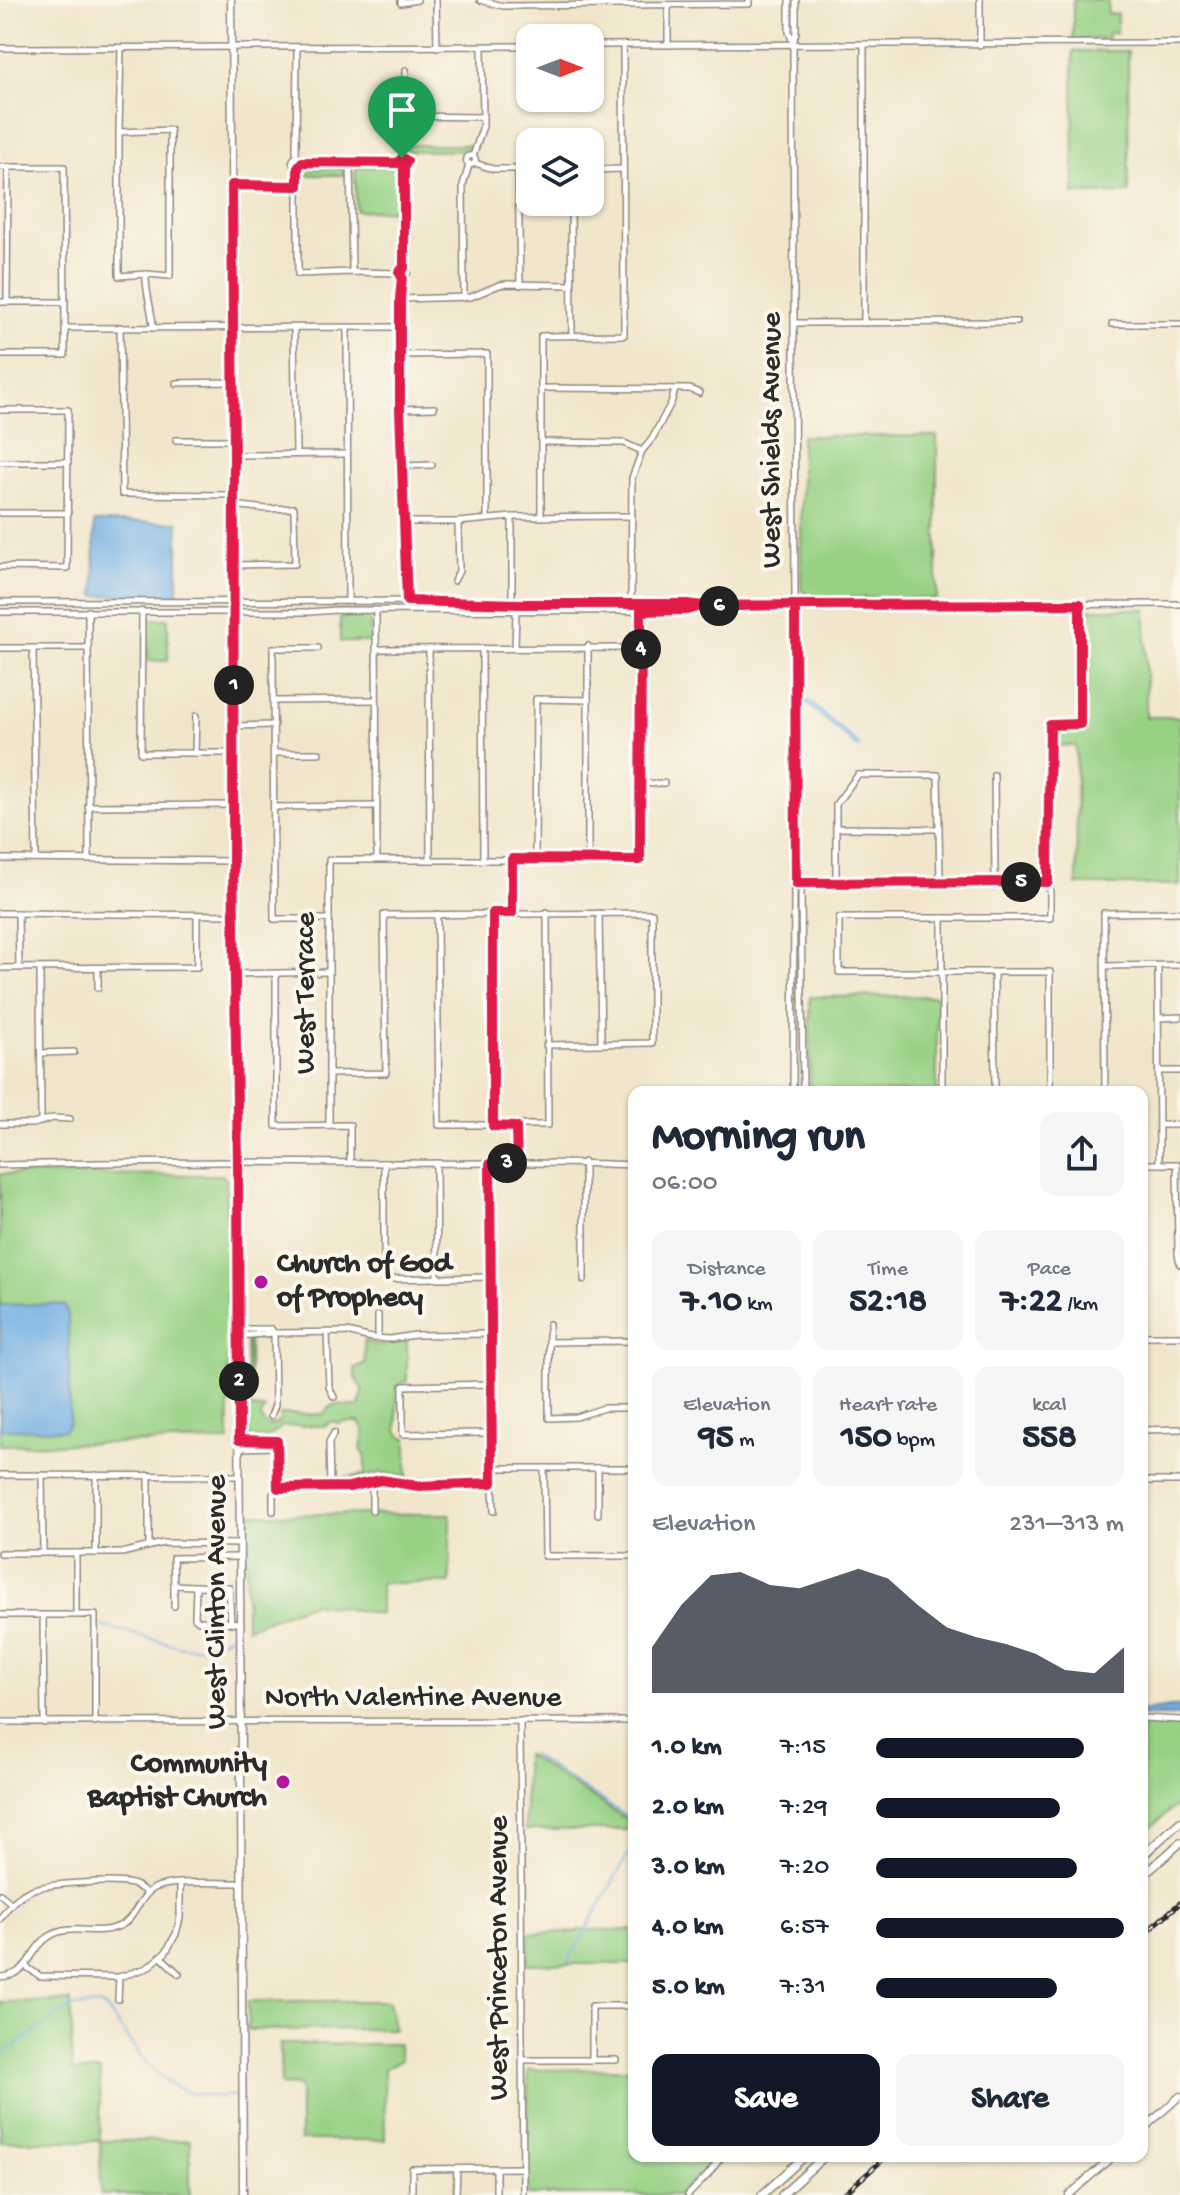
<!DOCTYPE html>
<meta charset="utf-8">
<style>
:root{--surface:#fff;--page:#f6f6f7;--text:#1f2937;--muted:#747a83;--accent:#111827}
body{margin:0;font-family:"Gochi Hand",sans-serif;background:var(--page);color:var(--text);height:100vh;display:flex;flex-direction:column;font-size:30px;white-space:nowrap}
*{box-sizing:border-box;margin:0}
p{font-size:26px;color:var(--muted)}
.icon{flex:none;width:44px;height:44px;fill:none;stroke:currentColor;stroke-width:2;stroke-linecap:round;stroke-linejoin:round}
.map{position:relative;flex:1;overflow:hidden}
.side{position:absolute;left:628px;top:1086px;width:520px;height:1076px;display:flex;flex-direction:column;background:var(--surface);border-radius:16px;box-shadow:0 2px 6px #0004}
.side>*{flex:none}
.needle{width:52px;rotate:90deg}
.fabs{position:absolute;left:516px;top:24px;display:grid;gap:16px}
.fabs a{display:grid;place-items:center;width:88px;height:88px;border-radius:16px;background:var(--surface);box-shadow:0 2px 6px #0004;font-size:40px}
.pin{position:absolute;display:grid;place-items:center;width:68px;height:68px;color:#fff;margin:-82px -34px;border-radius:50% 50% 50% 0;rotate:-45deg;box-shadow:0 0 8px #0007}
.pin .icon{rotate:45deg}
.km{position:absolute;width:40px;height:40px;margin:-20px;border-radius:50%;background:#222;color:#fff;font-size:22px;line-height:40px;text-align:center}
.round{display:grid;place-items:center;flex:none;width:84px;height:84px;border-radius:16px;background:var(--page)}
.head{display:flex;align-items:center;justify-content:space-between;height:136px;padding:0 24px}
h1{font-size:44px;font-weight:700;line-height:60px}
.stats{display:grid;grid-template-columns:repeat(3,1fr);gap:12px;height:136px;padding:8px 24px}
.stats div{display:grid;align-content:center;border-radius:16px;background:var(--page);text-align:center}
.stats b{font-size:34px;font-weight:700}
.stats small{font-size:22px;font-weight:400}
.stats p{font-size:22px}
.chart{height:224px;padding:16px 24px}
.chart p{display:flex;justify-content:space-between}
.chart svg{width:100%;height:144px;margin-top:8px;fill:var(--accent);opacity:.7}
.cta{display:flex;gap:16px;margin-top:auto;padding:16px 24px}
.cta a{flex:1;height:92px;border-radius:16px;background:var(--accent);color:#fff;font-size:32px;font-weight:700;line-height:92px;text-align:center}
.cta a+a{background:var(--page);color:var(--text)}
ul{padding:0 24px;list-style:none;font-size:26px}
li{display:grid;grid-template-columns:128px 96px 1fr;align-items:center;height:60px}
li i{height:20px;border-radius:10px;background:var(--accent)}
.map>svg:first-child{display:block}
.green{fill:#97d184;stroke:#617e58;stroke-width:2}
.water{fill:#70aee3;stroke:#4e6c87;stroke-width:2}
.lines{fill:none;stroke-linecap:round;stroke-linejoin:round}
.stream{stroke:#70aee3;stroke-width:2}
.canal{stroke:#70aee3;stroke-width:5}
.minor-casing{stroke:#8e887b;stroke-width:8}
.major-casing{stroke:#8e887b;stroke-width:9}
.highway-casing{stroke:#8e887b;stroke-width:10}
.minor{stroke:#fff;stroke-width:5}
.major{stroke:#fff;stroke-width:6}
.highway{stroke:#fff;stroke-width:7}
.rail-casing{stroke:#2b2b2b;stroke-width:5}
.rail{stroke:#fbf7ec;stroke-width:2;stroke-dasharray:6;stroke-linecap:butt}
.route-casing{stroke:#fff;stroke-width:16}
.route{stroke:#e11d48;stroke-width:10}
.poi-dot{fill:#b5179e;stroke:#fbf7ec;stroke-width:3}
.labels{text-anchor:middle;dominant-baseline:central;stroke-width:8;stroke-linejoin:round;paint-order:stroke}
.street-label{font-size:30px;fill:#2b2b2b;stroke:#fbf7ec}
.poi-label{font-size:30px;font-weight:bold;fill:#2b2b2b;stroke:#fbf7ec;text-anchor:start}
</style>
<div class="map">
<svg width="1180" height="2195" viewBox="0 0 1180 2195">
<rect width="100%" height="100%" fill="#fbf7ec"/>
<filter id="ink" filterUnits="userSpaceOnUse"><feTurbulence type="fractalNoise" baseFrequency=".0125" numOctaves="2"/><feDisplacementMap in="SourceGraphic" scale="16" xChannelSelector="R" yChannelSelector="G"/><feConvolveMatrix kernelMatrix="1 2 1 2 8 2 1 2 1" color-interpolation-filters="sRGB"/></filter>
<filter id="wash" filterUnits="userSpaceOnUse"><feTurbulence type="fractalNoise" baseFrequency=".006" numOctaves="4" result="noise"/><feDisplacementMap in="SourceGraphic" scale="32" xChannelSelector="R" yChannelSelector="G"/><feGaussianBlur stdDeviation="1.8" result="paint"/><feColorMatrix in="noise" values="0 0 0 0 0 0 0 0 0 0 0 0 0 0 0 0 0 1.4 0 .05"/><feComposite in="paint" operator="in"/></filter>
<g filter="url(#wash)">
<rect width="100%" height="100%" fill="#f1e6cb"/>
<!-- green -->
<g class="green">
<path d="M1073,0H1108V14H1117V33H1108V39H1073Z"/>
<path d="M1073,51H1128L1129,193L1074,194Z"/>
<path d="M408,145H473L470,151H408Z"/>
<path d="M359,167H395L399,170L398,210L356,211L355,171Z"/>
<path d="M306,169H342L345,175H302Z"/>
<path d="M801,436H937V599L816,597L808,596L801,589Z"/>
<path d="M1084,609H1146V717H1180V885H1077L1076,746L1054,745V728L1085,727Z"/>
<path d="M351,615H370V642H340V618Z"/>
<path d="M150,619H168V661H147V622Z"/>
<path d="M937,996V1092H810V997Z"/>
<path d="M0,1174L222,1175L226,1179L229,1441L0,1445Z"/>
<path d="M268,1336V1339H249L250,1408L265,1409C258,1416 262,1425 271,1426L279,1422L281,1414H323L331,1406L340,1404L343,1406H359L363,1391L355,1377V1368L365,1363L364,1341L383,1346L407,1341V1381L399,1385L397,1391V1431L401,1436L407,1438V1478L395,1474L380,1473L350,1480L337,1481L334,1479L365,1475V1455L361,1450L364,1431L359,1422H343L340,1424L332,1421L325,1426H282C273,1435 260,1443 248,1437L246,1341L248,1337Z"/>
<path d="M246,1514H450V1583H380V1614L312,1603L246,1628Z"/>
<path d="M1154,1724L1180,1725V1802L1142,1835V1725Z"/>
<path d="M525,1754L634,1824V1830H525Z"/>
<path d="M579,1930H634V1964H528V1933L577,1932Z"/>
<path d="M71,2001L72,2071H100V2141L190,2140V2195H101L100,2141H0V2002Z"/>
<path d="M248,2001H388L394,2029L248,2030Z"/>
<path d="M280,2044H398L401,2060L384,2069L385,2140H300V2086L281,2085Z"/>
<path d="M634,2069V2156H716L713,2161L678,2195H528V2070Z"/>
</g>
<!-- water -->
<g class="water">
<path d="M94,522H178V595L95,596Z"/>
<path d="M53,1304L65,1306L68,1315L70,1423L64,1430L0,1429V1305Z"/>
<path d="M1179,1706V1716H1142V1711Z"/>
</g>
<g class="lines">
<!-- stream -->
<g class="stream">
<path d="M102,1626L183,1647H209L233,1634"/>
<path d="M530,1754L634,1821"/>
<path d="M568,1962L634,1844"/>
<path d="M0,2056L70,2007L100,2005L106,2008C143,2058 164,2106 236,2095"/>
</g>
<!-- canal -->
<path class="canal" d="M803,699C815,707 823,717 833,724C842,732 850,738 858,746"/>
</g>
</g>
<g filter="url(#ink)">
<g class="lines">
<!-- minor casing -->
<g class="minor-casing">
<g id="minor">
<path d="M401,0V3L417,0"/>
<path d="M436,0L437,47"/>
<path d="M480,0L503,6L749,4V0"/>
<path d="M789,0V32L793,43"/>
<path d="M980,0V45"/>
<path d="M668,5V45"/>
<path d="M590,45L1180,43"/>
<path d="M0,48L530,46"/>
<path d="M404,116L483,117"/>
<path d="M119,132L170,130V276L146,274L119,276V132L121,48"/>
<circle cx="471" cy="160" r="4.5"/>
<path d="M473,156L483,126L482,47"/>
<path d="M296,157L297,48"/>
<circle cx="297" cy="162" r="4.5"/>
<circle cx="403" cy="162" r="4.5"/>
<path d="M404,158L406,70"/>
<path d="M302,162L398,163"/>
<path d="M350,162L352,272"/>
<path d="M475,163L493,169H530"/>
<path d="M0,167H64L65,328V355H0"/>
<path d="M298,167V274L352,272L399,273"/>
<path d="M404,167V268"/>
<path d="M518,169L520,285"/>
<path d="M590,170L623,169"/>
<path d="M232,185L298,186"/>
<path d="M571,202L572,336"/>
<circle cx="403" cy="272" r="4.5"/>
<path d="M146,274C145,292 152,308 153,327"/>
<path d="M402,277L400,299V409L407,601"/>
<path d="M464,298L463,185L469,165"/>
<path d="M400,299L471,297L499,285L507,284L571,285"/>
<path d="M0,302H65"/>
<path d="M7,302L8,167"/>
<path d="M794,323L1017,322"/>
<path d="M864,323V44"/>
<path d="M1112,324H1180"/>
<path d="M120,327L122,494L233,495"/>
<path d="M347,327L348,601"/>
<path d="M65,328L400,327"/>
<path d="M294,328L296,454"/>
<path d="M400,355L487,354V519"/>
<path d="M176,383L233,382"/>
<path d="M541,388L690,389L699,393"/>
<path d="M400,409L434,408"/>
<path d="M0,410H68L67,568L0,567"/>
<path d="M176,440H233"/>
<path d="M542,442L624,443L642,451"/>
<path d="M234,455L347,454"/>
<path d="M0,462H68"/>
<path d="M401,466L432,465"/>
<path d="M233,505L267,509L294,508L295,564L233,565"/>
<path d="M0,513H68"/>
<path d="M512,517V603L516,612L515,647"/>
<path d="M541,517V336L624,335L623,45"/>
<path d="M403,522H458L512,517L632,516"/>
<path d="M454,581L459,571L458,522"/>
<path d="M0,602L449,601L521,604H687L700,606L1180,604"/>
<path d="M631,605L632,478L642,451L652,439L671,403L675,390"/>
<path d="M376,610L377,859"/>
<path d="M88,611L89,860"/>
<path d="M142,611L141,753H233"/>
<path d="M0,612H309L336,610L641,611L687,610L699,606"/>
<path d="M0,648H88"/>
<path d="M318,648H273L274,919H329"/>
<path d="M482,648L483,859"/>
<path d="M33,649L36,859"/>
<path d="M376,649L641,648"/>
<path d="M429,650L430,859"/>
<path d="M274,701L376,700"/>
<path d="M234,726L274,725"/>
<path d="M195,753L196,716"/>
<path d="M274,753H319"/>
<path d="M994,775L995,882"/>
<path d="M641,784L664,783"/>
<path d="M88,806L234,805"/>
<path d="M274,807L377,806"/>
<path d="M836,828L939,829"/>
<path d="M0,859L233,861"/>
<path d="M512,859V913"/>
<path d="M535,859L536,699L588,700"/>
<path d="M588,860V646"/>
<path d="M796,883L1048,882"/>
<path d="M836,883V804L858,775H938L940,883"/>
<path d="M797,884L801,890L803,1092"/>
<path d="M0,913L235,915"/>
<path d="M18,913L19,967"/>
<path d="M493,913V1126"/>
<path d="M599,913L601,1044"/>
<path d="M437,914L439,1125H548L547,912"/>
<path d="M942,918V1092"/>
<path d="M1104,966L1180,965"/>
<path d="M1158,966L1159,1164"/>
<path d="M0,968L197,967V915"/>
<path d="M98,968V988"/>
<path d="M40,969L41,1122"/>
<path d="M994,972L995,1092"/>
<path d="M235,974L329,972"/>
<path d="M276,974V1126L350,1125V1163"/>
<path d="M1159,1018L1180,1017"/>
<path d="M41,1053L74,1052"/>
<path d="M1159,1071H1180"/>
<path d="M329,1074L386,1073L384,915L652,913V1043L546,1045"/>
<path d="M793,1092L794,890L796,883L793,44L796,32V0"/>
<path d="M1050,1092V972H839V918H1050V725L1080,724V604"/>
<path d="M1105,1092L1104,913L1180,912"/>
<path d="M0,1124H33L53,1118L70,1119"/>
<path d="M329,1125V860H640L641,611L649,607"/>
<path d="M1160,1125H1180"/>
<path d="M516,1127L517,1163"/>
<path d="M584,1162V1280"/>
<path d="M384,1163V1279L491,1277"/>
<path d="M436,1163L437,1278"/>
<path d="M490,1164L491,1433L494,1511"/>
<path d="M1142,1164H1177"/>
<path d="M1177,1164L1178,1254L1180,1264"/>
<path d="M0,1165C136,1161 272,1162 408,1163C484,1164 559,1161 634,1165"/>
<path d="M549,1324V1418L576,1417L604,1408H634"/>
<path d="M239,1329H271L274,1333"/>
<path d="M327,1332L329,1387L334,1397"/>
<path d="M239,1336L274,1333L347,1332L371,1338L390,1339L415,1335L491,1334"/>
<path d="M1142,1336H1180"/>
<path d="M378,1338V1315"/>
<path d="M549,1342L634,1341"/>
<path d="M271,1416L275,1405L274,1333"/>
<path d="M1142,1430L1180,1429"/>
<path d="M491,1433L403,1434V1386L492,1384"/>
<path d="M239,1440L277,1441L278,1488L273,1494V1511"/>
<path d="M239,1448L277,1447"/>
<path d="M492,1468H634"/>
<path d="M544,1468L545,1556H634"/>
<path d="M598,1468V1514"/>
<path d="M0,1475L238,1476"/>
<path d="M42,1475L43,1553"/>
<path d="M96,1475V1553"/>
<path d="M149,1475V1546"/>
<path d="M1142,1481H1180"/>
<path d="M372,1482V1510"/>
<path d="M330,1487L329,1442L334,1433"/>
<path d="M278,1488L349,1487L381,1480L419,1486L491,1483"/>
<path d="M0,1553H122L163,1543L238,1544"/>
<path d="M76,1553V1614"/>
<path d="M174,1585L173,1558L239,1557"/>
<path d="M195,1586L229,1587L231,1623"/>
<path d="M174,1606V1585L194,1586L196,1588L195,1618L199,1621L239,1623"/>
<path d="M0,1615H95V1723"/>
<path d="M43,1616L44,1723"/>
<path d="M1142,1718L1180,1720"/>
<path d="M520,1721L523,2195"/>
<path d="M0,1722L634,1721"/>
<path d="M0,1894L11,1903"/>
<path d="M0,1919C8,1906 17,1896 31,1890C48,1883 113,1880 131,1884C137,1885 142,1889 147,1893"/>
<path d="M161,1957L179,1974"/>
<path d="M25,1966L40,1976L119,1977L147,1968L166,1952L176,1934L180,1918V1884"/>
<path d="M0,1977C32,1975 28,1949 50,1936C70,1923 96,1936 117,1927C134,1921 137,1902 150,1891C165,1878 220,1884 241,1883"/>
<path d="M118,1999L119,1977"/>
<path d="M523,2060H592V2006H634"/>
<path d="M592,2060H616"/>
<path d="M496,2168V2195"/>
<path d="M412,2195V2169L523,2168"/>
<path d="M456,2195L457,2169"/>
<path d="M688,2195L707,2176L722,2156"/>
</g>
</g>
<!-- major casing -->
<g class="major-casing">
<g id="major">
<path d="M231,0L234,455L233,861L238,1163L243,2195"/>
<path d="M1142,2130L1180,2096"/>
<path d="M1069,2195L1113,2156"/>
</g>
</g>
<!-- highway casing -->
<g class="highway-casing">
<g id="highway">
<path d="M1142,1856L1180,1822"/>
<path d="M1142,1877L1180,1843"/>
<path d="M762,2195L805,2156"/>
<path d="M782,2195L825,2156"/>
</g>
</g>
<!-- minor -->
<use href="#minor" class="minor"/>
<!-- major -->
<use href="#major" class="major"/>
<!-- highway -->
<use href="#highway" class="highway"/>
<!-- rail casing -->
<g class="rail-casing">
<g id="rail">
<path d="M1142,1936L1180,1903"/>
<path d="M843,2195L887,2156"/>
</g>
</g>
<!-- rail -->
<use href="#rail" class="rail"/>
</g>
</g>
<g class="lines" filter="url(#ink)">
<!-- route casing -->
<g class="route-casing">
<path id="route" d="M402,158L398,163L302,162L298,167V186L232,185L234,455L233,861L238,1163L239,1440L277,1441L278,1488L349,1487L381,1480L419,1486L492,1483L490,1164L517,1163L516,1127L493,1126V913H512V859L640,860L641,611L687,610L700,606L795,605L796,883L1048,882L1050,725L1080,724V604C992,604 904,605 816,605C791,605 767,605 742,606C724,606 705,607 687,604H521L407,601L400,409V299L402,277L399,272L404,268V167L407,161L402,158"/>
</g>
<!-- route -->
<use href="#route" class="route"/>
</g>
<!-- markers -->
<g class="poi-dot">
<circle cx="261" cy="1282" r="8"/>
<circle cx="283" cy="1782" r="8"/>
</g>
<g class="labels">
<!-- street labels -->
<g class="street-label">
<text transform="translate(773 440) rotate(-90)">West Shields Avenue</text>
<text transform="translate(307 993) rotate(-90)">West Terrace</text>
<text transform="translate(218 1602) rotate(-90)">West Clinton Avenue</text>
<text x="413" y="1699">North Valentine Avenue</text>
<text transform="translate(500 1958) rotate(-90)">West Princeton Avenue</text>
</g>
<!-- poi labels -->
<g class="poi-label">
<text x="277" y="1265">Church of God<tspan x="277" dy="34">of Prophecy</tspan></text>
<text x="267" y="1765" text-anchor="end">Community<tspan x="267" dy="34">Baptist Church</tspan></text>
</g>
</g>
</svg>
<div class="fabs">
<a><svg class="needle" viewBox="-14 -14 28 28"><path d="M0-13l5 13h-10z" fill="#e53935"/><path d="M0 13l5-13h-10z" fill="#747a83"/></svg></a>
<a><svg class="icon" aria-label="layers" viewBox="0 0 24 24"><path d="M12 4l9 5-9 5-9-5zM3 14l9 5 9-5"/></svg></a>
</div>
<div class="pin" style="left:402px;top:158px;background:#1e9e55"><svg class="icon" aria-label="arrive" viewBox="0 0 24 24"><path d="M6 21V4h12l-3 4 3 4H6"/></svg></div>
<b class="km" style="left:234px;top:685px">1</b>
<b class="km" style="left:239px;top:1381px">2</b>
<b class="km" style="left:507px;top:1163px">3</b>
<b class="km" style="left:641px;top:649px">4</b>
<b class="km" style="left:1021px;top:882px">5</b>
<b class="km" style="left:719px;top:606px">6</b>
<section class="side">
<div class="head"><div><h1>Morning run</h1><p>06:00</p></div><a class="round"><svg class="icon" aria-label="share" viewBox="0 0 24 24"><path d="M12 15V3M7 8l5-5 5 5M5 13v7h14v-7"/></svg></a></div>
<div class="stats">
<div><p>Distance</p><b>7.10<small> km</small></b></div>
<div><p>Time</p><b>52:18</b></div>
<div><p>Pace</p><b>7:22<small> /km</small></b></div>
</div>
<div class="stats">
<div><p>Elevation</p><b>95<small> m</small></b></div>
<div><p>Heart rate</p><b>150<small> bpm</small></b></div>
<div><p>kcal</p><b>558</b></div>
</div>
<div class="chart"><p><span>Elevation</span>231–313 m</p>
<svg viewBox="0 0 160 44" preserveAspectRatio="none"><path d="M0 44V30L10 17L20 8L30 7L40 11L50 12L60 9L70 6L80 9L90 17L100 24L110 27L120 29L130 32L140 37L150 38L160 30V44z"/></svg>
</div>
<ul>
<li><b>1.0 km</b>7:15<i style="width:84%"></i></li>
<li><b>2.0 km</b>7:29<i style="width:74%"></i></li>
<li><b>3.0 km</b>7:20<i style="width:81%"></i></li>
<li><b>4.0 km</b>6:57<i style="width:100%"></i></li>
<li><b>5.0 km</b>7:31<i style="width:73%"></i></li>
</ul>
<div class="cta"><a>Save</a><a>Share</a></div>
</section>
</div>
